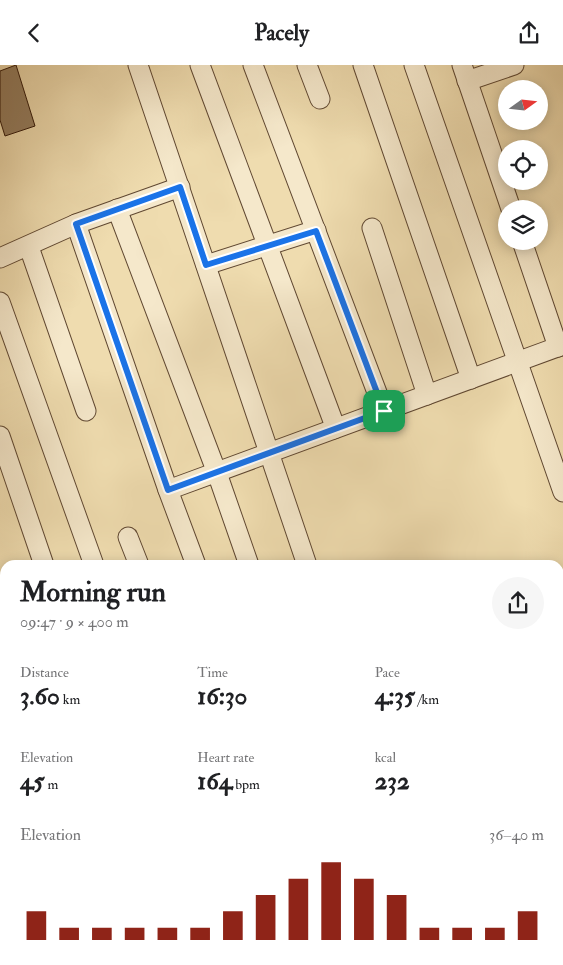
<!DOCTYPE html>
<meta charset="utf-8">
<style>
:root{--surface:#fff;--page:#f6f6f6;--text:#202124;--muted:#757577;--accent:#8f2418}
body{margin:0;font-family:"IM FELL Double Pica",serif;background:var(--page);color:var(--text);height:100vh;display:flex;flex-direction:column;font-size:19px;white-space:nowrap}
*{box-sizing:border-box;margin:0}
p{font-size:16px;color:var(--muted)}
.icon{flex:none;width:28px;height:28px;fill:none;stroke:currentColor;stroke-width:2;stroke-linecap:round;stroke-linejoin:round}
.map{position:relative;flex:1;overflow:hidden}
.side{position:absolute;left:0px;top:495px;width:564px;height:405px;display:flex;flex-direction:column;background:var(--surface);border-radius:15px 15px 0 0;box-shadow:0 2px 12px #0003}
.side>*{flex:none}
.needle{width:32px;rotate:75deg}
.buttons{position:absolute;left:498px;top:15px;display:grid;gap:10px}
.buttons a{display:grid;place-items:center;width:50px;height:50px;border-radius:50%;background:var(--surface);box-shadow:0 2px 12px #0003;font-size:25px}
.pin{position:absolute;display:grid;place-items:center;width:42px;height:42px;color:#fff;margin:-21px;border-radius:10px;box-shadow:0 2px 8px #0006}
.round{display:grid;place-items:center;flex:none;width:52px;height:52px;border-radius:26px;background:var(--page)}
.headline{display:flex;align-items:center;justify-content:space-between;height:85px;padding:0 20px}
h1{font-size:28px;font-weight:700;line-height:38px}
.metrics{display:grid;grid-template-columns:repeat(3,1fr);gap:8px;height:85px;padding:5px 20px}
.metrics div{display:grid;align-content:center}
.metrics b{font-size:25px;font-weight:700}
.metrics small{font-size:14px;font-weight:400}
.metrics p{font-size:14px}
.chart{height:140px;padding:10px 20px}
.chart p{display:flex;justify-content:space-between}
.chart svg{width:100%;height:90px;margin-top:5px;stroke:var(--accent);stroke-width:6}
header{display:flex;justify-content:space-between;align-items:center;height:65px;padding:0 20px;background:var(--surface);font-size:22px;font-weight:700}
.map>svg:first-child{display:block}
.building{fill:#947d5f;stroke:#311708}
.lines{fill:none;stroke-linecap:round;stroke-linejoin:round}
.street-casing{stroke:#604832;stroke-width:21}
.street{stroke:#f5e8cb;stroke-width:19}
.route-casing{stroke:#fff;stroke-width:10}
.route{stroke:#1a73e8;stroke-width:6}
</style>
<header><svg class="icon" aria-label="back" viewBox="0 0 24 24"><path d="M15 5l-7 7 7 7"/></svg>Pacely<svg class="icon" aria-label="share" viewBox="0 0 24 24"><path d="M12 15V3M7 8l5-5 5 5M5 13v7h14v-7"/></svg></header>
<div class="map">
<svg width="563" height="900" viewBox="0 0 563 900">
<rect width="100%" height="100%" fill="#efdcaf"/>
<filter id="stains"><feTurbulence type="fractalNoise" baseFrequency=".004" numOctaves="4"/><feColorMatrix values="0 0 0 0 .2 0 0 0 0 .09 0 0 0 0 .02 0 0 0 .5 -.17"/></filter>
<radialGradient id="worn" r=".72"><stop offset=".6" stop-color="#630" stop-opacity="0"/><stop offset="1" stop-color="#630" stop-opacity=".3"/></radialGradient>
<!-- building -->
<path class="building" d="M16,0L35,61L5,71L0,55V6Z"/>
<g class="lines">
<!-- street casing -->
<g class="street-casing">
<g id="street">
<path d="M138,0L307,500"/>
<path d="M200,0L333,356L334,364"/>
<path d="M253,0L384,346"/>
<path d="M307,0L320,34"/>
<path d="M363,0L471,314"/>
<path d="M414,0L563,427"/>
<path d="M462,0L511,144"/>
<path d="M467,16L514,0"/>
<path d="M117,144L217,408L249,500"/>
<path d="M76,159L168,425L196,500"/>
<path d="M372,163L427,330"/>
<path d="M522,176L558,282"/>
<path d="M29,182L86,346"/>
<path d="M0,193L76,159L180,122"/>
<path d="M206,200L316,165"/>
<path d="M0,237L94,500"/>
<path d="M0,371L44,500"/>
<path d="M168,425L563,280"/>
<path d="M128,472L139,500"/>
<path d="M0,530L5,544"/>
<path d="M559,537L563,535"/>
<path d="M559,553L563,566"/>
<path d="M0,682L5,680"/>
<path d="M559,842L563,856"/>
<path d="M128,895L130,900"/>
<path d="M183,895L184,900"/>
<path d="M235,895L237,900"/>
<path d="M282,895L284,900"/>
<path d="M336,895L338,900"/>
<path d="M384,895L386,900"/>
<path d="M442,895L444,900"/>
<path d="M524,895L526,900"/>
<path d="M69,900L83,895"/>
</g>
</g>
<!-- street -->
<use href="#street" class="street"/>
</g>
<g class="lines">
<!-- route casing -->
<g class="route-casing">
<path id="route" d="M180,122L206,200L316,166L384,346L168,425L76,159Z"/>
</g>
<!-- route -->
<use href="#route" class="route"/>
</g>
<rect width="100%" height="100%" filter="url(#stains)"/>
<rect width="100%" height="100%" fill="url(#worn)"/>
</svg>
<div class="buttons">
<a><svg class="needle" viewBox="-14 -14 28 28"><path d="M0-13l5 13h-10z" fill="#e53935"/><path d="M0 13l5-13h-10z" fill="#757577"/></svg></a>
<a><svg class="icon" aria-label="locate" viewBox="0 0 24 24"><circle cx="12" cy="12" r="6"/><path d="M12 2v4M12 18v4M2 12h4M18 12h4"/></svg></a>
<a><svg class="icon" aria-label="layers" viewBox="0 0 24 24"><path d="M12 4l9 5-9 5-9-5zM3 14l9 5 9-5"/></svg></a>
</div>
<div class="pin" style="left:384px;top:346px;background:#1e9e55"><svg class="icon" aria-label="arrive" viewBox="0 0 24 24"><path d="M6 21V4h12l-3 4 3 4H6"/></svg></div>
<section class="side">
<div class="headline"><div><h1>Morning run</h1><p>09:47 · 9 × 400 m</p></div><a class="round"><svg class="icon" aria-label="share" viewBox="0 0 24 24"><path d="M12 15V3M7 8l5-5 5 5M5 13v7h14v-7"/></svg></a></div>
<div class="metrics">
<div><p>Distance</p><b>3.60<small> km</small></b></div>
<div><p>Time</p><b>16:30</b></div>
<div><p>Pace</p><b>4:35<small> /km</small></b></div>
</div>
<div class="metrics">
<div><p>Elevation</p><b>45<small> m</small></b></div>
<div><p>Heart rate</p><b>164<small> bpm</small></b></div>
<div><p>kcal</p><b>232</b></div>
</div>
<div class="chart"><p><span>Elevation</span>36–40 m</p>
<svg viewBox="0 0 160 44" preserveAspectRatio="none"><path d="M5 44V30M15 44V38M25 44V38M35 44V38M45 44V38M55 44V38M65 44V30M75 44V22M85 44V14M95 44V6M105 44V14M115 44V22M125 44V38M135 44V38M145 44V38M155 44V30"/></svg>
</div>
</section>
</div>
